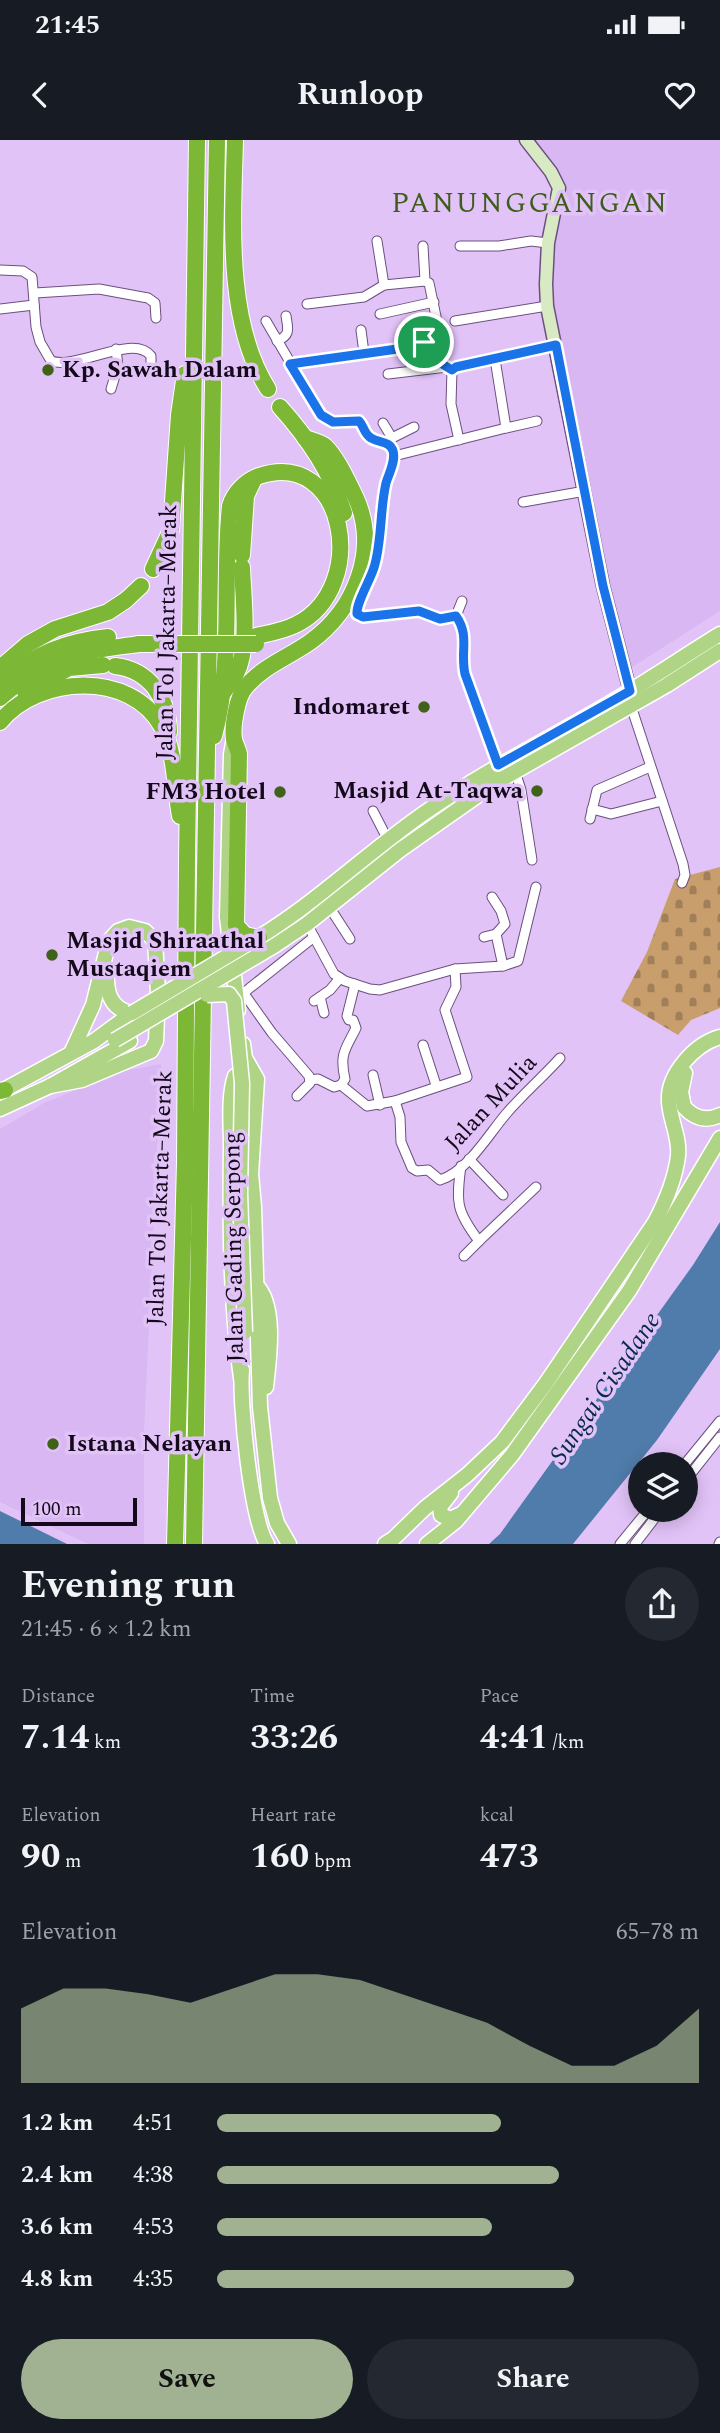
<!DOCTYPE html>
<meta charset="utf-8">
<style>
:root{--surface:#171b24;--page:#242831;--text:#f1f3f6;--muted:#9ea1a6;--accent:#a1b292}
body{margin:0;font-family:Spectral,serif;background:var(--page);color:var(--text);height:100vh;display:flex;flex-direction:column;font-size:26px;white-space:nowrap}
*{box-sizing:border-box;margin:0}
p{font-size:23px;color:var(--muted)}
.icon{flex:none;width:38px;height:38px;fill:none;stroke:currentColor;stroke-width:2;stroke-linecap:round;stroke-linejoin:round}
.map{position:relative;height:1404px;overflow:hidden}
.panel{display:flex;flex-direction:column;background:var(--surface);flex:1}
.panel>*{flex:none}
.buttons{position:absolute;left:628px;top:1312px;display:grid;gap:14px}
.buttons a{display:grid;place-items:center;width:70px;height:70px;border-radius:50%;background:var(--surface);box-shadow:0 4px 18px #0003;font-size:35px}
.scale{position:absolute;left:21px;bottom:18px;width:116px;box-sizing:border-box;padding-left:7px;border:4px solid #13091a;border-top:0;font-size:19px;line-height:24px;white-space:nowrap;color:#13091a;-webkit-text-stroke:5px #e2c3f8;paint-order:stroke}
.pin{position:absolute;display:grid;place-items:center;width:60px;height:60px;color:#fff;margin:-30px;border:4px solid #fff;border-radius:50%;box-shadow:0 2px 7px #0007}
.round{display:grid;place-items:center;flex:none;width:74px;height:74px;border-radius:37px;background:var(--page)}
.head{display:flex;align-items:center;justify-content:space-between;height:119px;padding:0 21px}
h1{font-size:38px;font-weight:700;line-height:52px}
.figures{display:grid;grid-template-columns:repeat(3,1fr);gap:10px;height:119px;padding:7px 21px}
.figures div{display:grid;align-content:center}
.figures b{font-size:35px;font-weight:700}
.figures small{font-size:19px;font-weight:400}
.figures p{font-size:19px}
.chart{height:196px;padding:14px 21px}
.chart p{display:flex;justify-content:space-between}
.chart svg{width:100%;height:126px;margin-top:7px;fill:var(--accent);opacity:.7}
.action{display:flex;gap:14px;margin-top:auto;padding:14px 21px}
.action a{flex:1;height:80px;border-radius:42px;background:var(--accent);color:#111;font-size:28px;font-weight:700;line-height:80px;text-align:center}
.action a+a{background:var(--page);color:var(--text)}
ul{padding:0 21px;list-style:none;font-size:23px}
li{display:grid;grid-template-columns:112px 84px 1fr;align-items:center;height:52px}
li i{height:18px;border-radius:9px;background:var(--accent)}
.status{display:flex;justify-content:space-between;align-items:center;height:49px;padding:0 35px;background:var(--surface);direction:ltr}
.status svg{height:19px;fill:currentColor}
header{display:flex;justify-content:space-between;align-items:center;height:91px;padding:0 21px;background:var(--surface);font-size:32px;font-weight:700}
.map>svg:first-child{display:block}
.built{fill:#d9b7f2}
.cemetery{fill:url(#cemetery-stones)}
.water{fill:#507cab}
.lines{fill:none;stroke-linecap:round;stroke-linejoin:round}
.street-casing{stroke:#6b507e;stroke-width:11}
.secondary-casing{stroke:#6b507e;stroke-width:15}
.primary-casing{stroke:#fff;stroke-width:17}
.highway-casing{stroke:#fff;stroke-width:18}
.street{stroke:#fff;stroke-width:9}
.secondary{stroke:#d8eac3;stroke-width:12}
.primary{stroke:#b0d486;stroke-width:14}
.highway{stroke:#7cb836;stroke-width:16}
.primary-bridge-casing{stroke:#fff;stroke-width:17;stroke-linecap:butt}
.highway-bridge-casing{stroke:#fff;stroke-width:18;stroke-linecap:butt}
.primary-bridge{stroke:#b0d486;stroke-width:14}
.highway-bridge{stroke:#7cb836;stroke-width:16}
.route-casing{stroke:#fff;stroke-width:14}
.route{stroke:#1a73e8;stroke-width:9}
.poi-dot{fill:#406218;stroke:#e2c3f8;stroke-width:2.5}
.labels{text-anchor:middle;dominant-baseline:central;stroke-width:7;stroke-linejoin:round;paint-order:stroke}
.poi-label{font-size:24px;font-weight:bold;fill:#13091a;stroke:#e2c3f8;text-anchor:start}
.street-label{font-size:24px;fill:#13091a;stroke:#e2c3f8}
.water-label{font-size:26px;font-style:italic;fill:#082a4b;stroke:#e2c3f8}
.quarter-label{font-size:28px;letter-spacing:2px;fill:#3e5d1b;stroke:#e2c3f8}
</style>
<div class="status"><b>21:45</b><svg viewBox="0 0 49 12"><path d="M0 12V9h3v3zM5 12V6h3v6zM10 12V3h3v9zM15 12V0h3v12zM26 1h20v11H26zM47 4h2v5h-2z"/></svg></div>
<header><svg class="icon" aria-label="back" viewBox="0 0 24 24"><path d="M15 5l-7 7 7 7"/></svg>Runloop<svg class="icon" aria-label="heart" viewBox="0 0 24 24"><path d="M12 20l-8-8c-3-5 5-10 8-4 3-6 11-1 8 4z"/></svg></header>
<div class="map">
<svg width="720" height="1404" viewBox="0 0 720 1404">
<defs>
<pattern id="cemetery-stones" width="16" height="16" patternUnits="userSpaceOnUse" patternTransform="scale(1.75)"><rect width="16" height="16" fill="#c89e6c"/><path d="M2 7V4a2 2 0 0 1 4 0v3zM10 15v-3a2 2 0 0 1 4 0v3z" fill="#a17f58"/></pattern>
</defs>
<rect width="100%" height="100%" fill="#e2c3f8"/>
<!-- built -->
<g class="built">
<path d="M533,0H720V471L626,531L545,137L560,47Z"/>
<path d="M161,924L144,1292V1404H88L0,1362V989L44,963L120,932Z"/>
</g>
<!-- cemetery -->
<path class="cemetery" d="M720,727V868L691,880L678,895L621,861L647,812L675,739Z"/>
<!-- water -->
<g class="water">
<path d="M720,1082V1209L657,1300L573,1404H489L500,1394L693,1125Z"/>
<path d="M0,1371L67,1404H0Z"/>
</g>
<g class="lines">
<!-- street casing -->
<g class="street-casing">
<g id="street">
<path d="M377,101L384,145"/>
<path d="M460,106H499L531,101L548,103"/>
<path d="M0,130L23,131L32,137L36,187L40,202L51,221C78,230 133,193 151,216V229"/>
<path d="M35,153L99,149L148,158L155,163L156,178"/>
<path d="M307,164L364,157L384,145L425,141"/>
<path d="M0,169L34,165"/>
<path d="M380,174L434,162"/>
<path d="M266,181L321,275L333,282L359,281C364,286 365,294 371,298C379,303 390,301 393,311C397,322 388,333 386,343C380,369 382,398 375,424C372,438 355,462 357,474L363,477L419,471L440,479L456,476"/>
<path d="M455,181L547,166"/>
<path d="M361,190L364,213"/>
<path d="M277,201C291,195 288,189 286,176"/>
<path d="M424,203L428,217L447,228"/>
<path d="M290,224L419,206L424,203L427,196L439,191L429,143L425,141L423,106"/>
<path d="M452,230L456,227L556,205"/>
<path d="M452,230L451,264L459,300"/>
<path d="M388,234L447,227"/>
<path d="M111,249L118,226L116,209"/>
<path d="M383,283L392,298L389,304"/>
<path d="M506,288L537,281"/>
<path d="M392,298L414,287"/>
<path d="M394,316L506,288L495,219"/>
<path d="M523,362L585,351"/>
<path d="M456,476C469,495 461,512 465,534L498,625"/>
<path d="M456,476L462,461"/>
<path d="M631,566L683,724L685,735L682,743"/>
<path d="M515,631L521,650L532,720"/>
<path d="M592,669L611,674L662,661"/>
<path d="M373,671L388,700"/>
<path d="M590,679L597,650L650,627"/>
<path d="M492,757L501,771L505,784L496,794"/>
<path d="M328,765L350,799"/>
<path d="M307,784L334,834L345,841L370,849L380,850L455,829L503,826L518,821L536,747"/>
<path d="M484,797L496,794L503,826"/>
<path d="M320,857L324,873"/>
<path d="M314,861L330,850L340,838"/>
<path d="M423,905L436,945"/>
<path d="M373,935L380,965"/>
<path d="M310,940L318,939L334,947L341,945L367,966L395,961L400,977L401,1002L412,1028L417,1031L428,1030L440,1040C468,1031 488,995 506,974C523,954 543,937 560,918"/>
<path d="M341,945L345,939C339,913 346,909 356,888L353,880H349L347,876L355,844"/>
<path d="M297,956L310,943L309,936L272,893L245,855L246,851L314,797"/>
<path d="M395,961L467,937L445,870L456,847L455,829"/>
<path d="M469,1019L503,1055"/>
<path d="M461,1026C456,1062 456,1071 479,1101L464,1116"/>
<path d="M479,1101L536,1047"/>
<path d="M684,1325L720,1281"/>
<path d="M686,1340L720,1297"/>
<path d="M620,1404L648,1370"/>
<path d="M635,1404L661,1370"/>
<path d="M719,1404L720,1402"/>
</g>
</g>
<!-- secondary casing -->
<g class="secondary-casing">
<path id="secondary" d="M526,0L551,32L559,48L548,103L546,144L547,166L603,446L630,551"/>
</g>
<!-- primary casing -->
<g class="primary-casing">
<g id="primary">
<path d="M234,598L231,614L227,777L238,870"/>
<path d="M251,802C316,764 368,711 430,669C485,631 545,601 603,567C643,544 681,518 720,494"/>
<path d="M274,806L307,784L400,710L497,642L667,545L720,511"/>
<path d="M107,828C106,849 108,868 131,873"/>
<path d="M243,904L245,918L257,939L251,1034L254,1067L260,1267L270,1358L277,1383L289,1404"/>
<path d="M685,933L681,952L684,967C694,978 706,982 720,975"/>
<path d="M50,946L82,940L151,911L156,901L158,853L155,801L145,791L129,787L118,791L109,801L93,865L72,911"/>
<path d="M0,952L94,901L132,873"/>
<path d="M0,969L50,946L130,901"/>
<path d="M256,1145C277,1165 269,1220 266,1247"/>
<path d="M242,1230C239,1261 251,1379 267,1404"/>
<path d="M241,1238C230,1161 230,1083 231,1006C231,984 228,957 235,936L239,933L250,934"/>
<path d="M451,1353L440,1367L441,1375L450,1379L461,1374"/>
<path d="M385,1404L393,1399L425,1368L467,1335L502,1302L546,1243L655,1082C666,1061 675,1040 678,1016C680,997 670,980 669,962C667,934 695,904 720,897"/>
<path d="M427,1404L456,1381L512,1315L629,1151L720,998"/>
</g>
</g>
<!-- highway casing -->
<g class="highway-casing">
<g id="highway">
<path d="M235,0C233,79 225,181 268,249"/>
<path d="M280,267C307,297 332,334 344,373"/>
<path d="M242,415L246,356L253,341"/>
<path d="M153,429L171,390L179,275L185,234"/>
<path d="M115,526C150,530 168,558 169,592"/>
<path d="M0,528L28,504L55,489L108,472L126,460L141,446"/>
<path d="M0,544C30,515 67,501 108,497"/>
<path d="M25,552L69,528L103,525"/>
<path d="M223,553C227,547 232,541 236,534C250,507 243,458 242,427"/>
<path d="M0,558C50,514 77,512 140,504"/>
<path d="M0,582C38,535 131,530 162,587C175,610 175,650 180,676"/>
<path d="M214,596C234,521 222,442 230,366C234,352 246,341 259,336C346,307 370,447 297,484C284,491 270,493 256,496"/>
<path d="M259,798L245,795L236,785L239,614C238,609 235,604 234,599C232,587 237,557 245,548C261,527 289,517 310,502C355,470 380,409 355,356C347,340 338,319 325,306C320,302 311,300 305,298"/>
<path d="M0,951L5,950"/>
<path d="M175,1404L185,1023L187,720L197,0"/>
<path d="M194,1404L217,0"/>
</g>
</g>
<!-- street -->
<use href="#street" class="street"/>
<!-- secondary -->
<use href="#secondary" class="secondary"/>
<!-- primary -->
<use href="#primary" class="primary"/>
<!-- highway -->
<use href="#highway" class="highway"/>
<!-- primary-bridge casing -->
<g class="primary-bridge-casing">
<g id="primary-bridge">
<path d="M207,855L229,854L234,861L242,943L240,1053L245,1192"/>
<path d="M132,873L246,805"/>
<path d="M115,900L274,806"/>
</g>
</g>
<!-- highway-bridge casing -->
<g class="highway-bridge-casing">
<path id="highway-bridge" d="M140,504H256"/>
</g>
<!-- primary-bridge -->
<use href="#primary-bridge" class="primary-bridge"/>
<!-- highway-bridge -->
<use href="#highway-bridge" class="highway-bridge"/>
</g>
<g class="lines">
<!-- route casing -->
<g class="route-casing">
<path id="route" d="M424,202L429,216L452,230L456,227L556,205L603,446L630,551L498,625L465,534C460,511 470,496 456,476L440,479L419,471L363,477L357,474C356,462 372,438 375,424C382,398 380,369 386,343C389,333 396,321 393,311C390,301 379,303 371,298C364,294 364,286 359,281L333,282L321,275L290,224L419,206Z"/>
</g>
<!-- route -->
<use href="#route" class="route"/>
</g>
<!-- markers -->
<g class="poi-dot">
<circle cx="48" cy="230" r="7"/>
<circle cx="424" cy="567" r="7"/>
<circle cx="537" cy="651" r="7"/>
<circle cx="280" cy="652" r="7"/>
<circle cx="52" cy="815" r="7"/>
<circle cx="53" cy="1304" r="7"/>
</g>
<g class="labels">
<!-- poi labels -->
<g class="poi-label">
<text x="62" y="230">Kp. Sawah Dalam</text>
<text x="410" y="567" text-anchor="end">Indomaret</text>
<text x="523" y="651" text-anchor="end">Masjid At-Taqwa</text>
<text x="266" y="652" text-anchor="end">FM3 Hotel</text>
<text x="66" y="801">Masjid Shiraathal<tspan x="66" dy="28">Mustaqiem</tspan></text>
<text x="67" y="1304">Istana Nelayan</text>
</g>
<!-- street labels -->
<g class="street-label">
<text transform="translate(167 492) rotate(-89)">Jalan Tol Jakarta–Merak</text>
<text transform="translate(491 963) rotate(-47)">Jalan Mulia</text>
<text transform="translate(160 1058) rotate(-88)">Jalan Tol Jakarta–Merak</text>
<text transform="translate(234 1107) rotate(-91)">Jalan Gading Serpong</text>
</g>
<!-- water labels -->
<g class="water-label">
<text transform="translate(605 1248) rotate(-56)">Sungai Cisadane</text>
</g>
<!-- quarter labels -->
<g class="quarter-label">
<text x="530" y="63">PANUNGGANGAN</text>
</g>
</g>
</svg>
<div class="buttons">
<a><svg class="icon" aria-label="layers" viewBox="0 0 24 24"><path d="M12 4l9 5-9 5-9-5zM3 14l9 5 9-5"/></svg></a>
</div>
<div class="scale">100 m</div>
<div class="pin" style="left:424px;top:202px;background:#1e9e55"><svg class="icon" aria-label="arrive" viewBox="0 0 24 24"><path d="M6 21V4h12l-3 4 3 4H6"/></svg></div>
</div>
<section class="panel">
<div class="head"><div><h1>Evening run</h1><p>21:45 · 6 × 1.2 km</p></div><a class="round"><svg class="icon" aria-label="share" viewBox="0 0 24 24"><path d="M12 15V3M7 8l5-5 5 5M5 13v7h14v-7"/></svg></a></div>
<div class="figures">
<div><p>Distance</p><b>7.14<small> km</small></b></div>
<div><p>Time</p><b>33:26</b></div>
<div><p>Pace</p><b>4:41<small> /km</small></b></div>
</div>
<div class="figures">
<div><p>Elevation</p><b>90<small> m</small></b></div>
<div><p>Heart rate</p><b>160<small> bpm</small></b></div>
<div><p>kcal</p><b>473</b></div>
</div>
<div class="chart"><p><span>Elevation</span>65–78 m</p>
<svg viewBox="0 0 160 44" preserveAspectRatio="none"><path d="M0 44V18L10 11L20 11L30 13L40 16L50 11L60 6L70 6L80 8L90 13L100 18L110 23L120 31L130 38L140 38L150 31L160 18V44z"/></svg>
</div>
<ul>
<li><b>1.2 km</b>4:51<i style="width:59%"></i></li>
<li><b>2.4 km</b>4:38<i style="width:71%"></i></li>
<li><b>3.6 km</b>4:53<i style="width:57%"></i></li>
<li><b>4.8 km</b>4:35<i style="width:74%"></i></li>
</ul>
<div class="action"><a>Save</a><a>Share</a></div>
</section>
